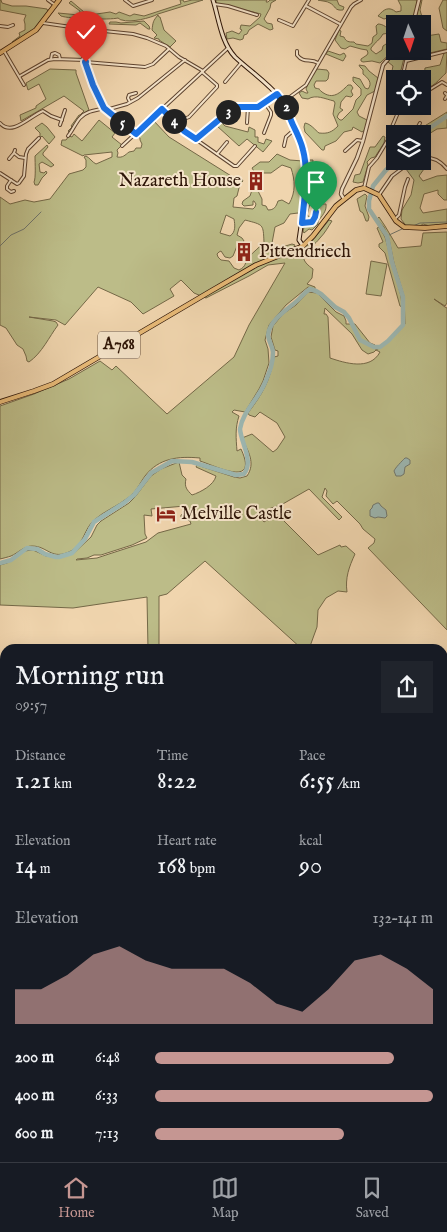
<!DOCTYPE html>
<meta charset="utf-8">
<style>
:root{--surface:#171b24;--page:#20242c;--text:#f1f3f6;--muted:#9ea1a6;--line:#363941;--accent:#c59692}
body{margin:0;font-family:"IM FELL English",serif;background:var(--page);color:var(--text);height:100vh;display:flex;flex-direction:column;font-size:19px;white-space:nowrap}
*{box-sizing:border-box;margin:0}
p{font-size:16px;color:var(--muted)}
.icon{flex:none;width:28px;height:28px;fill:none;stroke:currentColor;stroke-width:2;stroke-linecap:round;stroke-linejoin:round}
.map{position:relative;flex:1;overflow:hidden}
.panel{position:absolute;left:0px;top:644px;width:448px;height:519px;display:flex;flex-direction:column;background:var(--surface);border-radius:15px 15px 0 0;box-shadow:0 5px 20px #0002}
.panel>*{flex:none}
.needle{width:32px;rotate:177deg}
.buttons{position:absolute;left:386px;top:15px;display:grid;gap:10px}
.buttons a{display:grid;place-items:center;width:45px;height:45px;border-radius:0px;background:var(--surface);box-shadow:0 5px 20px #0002;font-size:25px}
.pin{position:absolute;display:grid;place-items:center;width:42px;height:42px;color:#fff;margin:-51px -21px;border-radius:50% 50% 50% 0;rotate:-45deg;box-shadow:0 0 5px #0007}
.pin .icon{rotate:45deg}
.km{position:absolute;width:25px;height:25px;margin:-12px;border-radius:50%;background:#222;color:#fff;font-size:14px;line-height:25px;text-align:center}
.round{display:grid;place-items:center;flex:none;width:52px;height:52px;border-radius:0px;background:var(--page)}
.summary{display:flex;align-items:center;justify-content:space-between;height:85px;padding:0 15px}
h1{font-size:28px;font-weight:600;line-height:38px}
.figures{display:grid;grid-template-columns:repeat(3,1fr);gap:8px;height:85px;padding:5px 15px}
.figures div{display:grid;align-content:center}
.figures b{font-size:25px;font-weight:600}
.figures small{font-size:14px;font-weight:400}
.figures p{font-size:14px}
.chart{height:140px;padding:10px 15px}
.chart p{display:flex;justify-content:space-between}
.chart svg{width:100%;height:90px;margin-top:5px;fill:var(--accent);opacity:.7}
ul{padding:0 15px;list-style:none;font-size:16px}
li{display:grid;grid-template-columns:80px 60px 1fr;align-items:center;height:38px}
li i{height:12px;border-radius:6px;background:var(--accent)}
.menu{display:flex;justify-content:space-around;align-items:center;height:70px;border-top:1px solid var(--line);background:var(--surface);font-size:14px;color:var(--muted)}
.menu a{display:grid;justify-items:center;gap:2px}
.menu .current{color:var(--accent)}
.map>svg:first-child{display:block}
.green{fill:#bcbc88;stroke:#746847;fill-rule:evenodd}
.water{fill:#9cb7b2;stroke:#70766d}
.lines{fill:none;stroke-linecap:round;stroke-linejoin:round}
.stream{stroke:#70766d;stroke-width:1}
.river{stroke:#9cb7b2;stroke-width:4.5}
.minor-casing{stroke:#5e4430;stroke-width:4}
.tertiary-casing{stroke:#5e4430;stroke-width:4.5}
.secondary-casing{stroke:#2d1406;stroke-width:5}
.primary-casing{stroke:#2d1406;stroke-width:5.5}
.trunk-casing{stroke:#2d1406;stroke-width:5.5}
.minor{stroke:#f5e4ca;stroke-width:2}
.tertiary{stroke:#f5e4ca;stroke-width:2.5}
.secondary{stroke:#f5e4ca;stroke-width:3}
.primary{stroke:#e8ba77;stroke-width:4}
.trunk{stroke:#e8ba77;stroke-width:4}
.route-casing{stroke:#fff;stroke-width:10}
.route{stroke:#1a73e8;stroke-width:6}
.labels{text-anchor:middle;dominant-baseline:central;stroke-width:4;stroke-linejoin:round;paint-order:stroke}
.shield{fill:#f5e4ca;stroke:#695241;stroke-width:1}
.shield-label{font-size:16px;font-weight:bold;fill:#2d1406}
.poi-label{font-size:18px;fill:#2d1406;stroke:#f5e4ca;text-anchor:start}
</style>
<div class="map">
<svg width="447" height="1162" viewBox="0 0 447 1162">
<rect width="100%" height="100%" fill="#f0d5ae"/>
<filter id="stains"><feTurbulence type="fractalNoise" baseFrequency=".004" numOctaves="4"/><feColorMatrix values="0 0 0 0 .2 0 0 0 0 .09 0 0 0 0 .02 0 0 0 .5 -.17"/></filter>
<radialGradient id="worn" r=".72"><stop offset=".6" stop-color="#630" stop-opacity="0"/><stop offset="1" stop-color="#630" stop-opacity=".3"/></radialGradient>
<!-- green -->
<g class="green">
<path d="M0,0H1L2,3L12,6H26L47,9L48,12L34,30L13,43L12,42L20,36L19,33L25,30V24L24,20L26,15L0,10Z"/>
<path d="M180,0H183L184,2L192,0H203L158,14C151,18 130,23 122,20C120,20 120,19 118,18C110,20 69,19 61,16C60,15 59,14 58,13L79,15L80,11L69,3L71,1L84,12L90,15L110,12L116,14L119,12L130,16L134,14L144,16L181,4Z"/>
<path d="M216,0H267L266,2H268L270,0H276L271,3L270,8L264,19L267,23L272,24L273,29L270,30L258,24L249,30L247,34L244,35L243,39L240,40L233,38L227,39L226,33L232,31L239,34L242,30L240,29L241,25L250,26L260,17L261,14L216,3Z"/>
<path d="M318,0H337L339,5L344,7L343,10C334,11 336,6 330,3C327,1 321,1 318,0Z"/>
<path d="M398,0H417L415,14L412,24H395L394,25L393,18L391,17L384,19L378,16C384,9 389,6 396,12L401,11V6Z"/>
<path d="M420,0H422L420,10L424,24L423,32L422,24H416L415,22Z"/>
<path d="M443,0H447V31L443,28L439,8Z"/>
<path d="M158,15L159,17H160L164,30L176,41L170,47L159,40V39L154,38L157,35L152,30C153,22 153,21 158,15Z"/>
<path d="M144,21L149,26L150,29H148L140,23L136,25L109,24L110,22H116L121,23Z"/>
<path d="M378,24C383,24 389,28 390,33L383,34C380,40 375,42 371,48V50L376,54L382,50L383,46L389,42L390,45H391L392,38L395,34V49L380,63L372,61L363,62L361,61V59L367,55L368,53L367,50L361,49L350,46L345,49L341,48L335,40L339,30L341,31L340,36L344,37C346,42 349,42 354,42L356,44L368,46L372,43L373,37L377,34L376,26Z"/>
<path d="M423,33L426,36L439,34L441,42L447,43V49L408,58H404L401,70L396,73L392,71L393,66L388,62L395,53L403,54L406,51H422Z"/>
<path d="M328,51L340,55L344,53L346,56L343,61L326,54Z"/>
<path d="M447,52L446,73C439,79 433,89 423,88L422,79L424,78L425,68L440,65L444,53Z"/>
<path d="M359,65L365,66L369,71L378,78L375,91L367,95L357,112L359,116L367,120L365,130L362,132L353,127L352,130L344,132L336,141L325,146L324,150H322L305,132L304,127L305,123C311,124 315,130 319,133C328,134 332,132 338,126L333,114L335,103L334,101C325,99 316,94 308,99L302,98L299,93L302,91L306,93H308L306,89L310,79L317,69L327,70L329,73L328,79L326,81H316L314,85L315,88C323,90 316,87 322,92C333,100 340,93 348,85H351L353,88L351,91L353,95L351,97L346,96L341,102L340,108L343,110L339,113L337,117L340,120H342L353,109L356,100L361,95V89L353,81V77L360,79L365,88L368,89C373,83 368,78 363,74V70L360,67Z"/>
<path d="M50,69L76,70V73L89,110L79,117L70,133L68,131L72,127L71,126L79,115H80L84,111L64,96L21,121L20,115L36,108V106L46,99L39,84L28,90L26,83Z"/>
<path d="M447,112V128L437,129L424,137L422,134L419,132L423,127Z"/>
<path d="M99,120L115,133L112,137L122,145L117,150L118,153L117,157C123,158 125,155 129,152L134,151L136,148H141L142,144L140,140V138L136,135L153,120L169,137L236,179L241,178L243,181L240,184L237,196L234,198L233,207L253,209L255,207L256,204L254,201H253V205L244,206L242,204L243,201L250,196L252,190L257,189L262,199V205L266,206L268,210C274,210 276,207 278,201L282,200L289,204C296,192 295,180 291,168L282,165L271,173H255L252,168L260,162H269L277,154L290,160L303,161V187L300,218L298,213L290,214L284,223L275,227L272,243L279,248L292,244L295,245L294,247L270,256L268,259L272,260L302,249L313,240L329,220L332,221C328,227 325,233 320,238C310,251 293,255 313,269L312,278L307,284L315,287V289L308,287L286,305L269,325L265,340L268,349L269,363L263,381L259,389L245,412L234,410L232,412L239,416C235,428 236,438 237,451L241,449C259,488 218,467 200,461V458C178,456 159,458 145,476C140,483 136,492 129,497C118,506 104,511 94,520C84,529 84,544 71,551C51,561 48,546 32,546C24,546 18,553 11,556C8,557 4,558 0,559V406L34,394L69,379L100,361L112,370L116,366L167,414L234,357L249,325L285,263L268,265L249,276L206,298L194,293L181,280L170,289L174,296L143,314L131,302L98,287L65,325L56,320L29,317L53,321L56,322L58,325C49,337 42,353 29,362L27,361L26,356L23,349L17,345L6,328L0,325V197L10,204L25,200L34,202L50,199L69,174L83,170L86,167V160L84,157L86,156C90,158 92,162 96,164L112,157V152L84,155L83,156L61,145L62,140H66L69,136L72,137L74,134L82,141ZM226,215L234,219C235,225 236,232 230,236L220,233ZM245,220C264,225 263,224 264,242C259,248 253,252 249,257C244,263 247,266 239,270L234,268L229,261L221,260L218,257L217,254L219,252L221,251L225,257L230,258L233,256L237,246L242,244L244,241L242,238L237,235L239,228Z"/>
<path d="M221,122L225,126L248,132L249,127L255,130V137H258V142L264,144L266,139L272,141L263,152L247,139L239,146L217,126Z"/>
<path d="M42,123L47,127L55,137L49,144L42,136L40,138V133L35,128Z"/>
<path d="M383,136L385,137L384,143L375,157L371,158L367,162L368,165L363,182L358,183L353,182L355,175L360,174L370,147H375Z"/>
<path d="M47,145L48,147L43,153V155L54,165L51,167L42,162L39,164L40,172L44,173L46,171L47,173L42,178L38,185H35L34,182C36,178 35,163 35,156Z"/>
<path d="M307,160H313L312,174L320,177V180L313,181L311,200L307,215L311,218C309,221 307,221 304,221Z"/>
<path d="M413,163L425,165L424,169L419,176L423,181L437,176L447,175V200H444L438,194V190L424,194L420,208L423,213L447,209V224L430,226L423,224L420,226L407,227L401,219L402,210L411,195L414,180L406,169Z"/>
<path d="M365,194L367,196L365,206L369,217L368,221H366L363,213L360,211L357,199Z"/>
<path d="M319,204H326C327,211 322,216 318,221V224L312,230L309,229L304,233L303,231L305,224C316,224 318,214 319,204Z"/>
<path d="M379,217L385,226L398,248L421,246L423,233L447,232V303L445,306L434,299L445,307L447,308V630L368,548L374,543L375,539L363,529L360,524L337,501L333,504L326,496L327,491L325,488L322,497L342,517L339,520L309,489L281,505L271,508L259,516L264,522L267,520L268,521L277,514L318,555L340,545L341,547L346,546L355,554C349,567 345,578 347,592L338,591L326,598L318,610L317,627L309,649H302L205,561L167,594L159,596V649H148L147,597L73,608L0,605V565L7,563L14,559L24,551L33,550L46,556L60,558L74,553L91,537L97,525L101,521L129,503L135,497L151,476L161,469L171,465L179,462L182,475L186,479C184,487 187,490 192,495C201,492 214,485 216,476L196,467L197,465L234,477L240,478L247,476C256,463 248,451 242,438L252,434L273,452L277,449L285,437L277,423L260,412L255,417L249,415L248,413C263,393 270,381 274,357L278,356V351L275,350L271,337L273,326L283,314L296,305L308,292L317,293L336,312L344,316L346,321V324H355L370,343L375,345L376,350C388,344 396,334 405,324L404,296L394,263L389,239L384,227L377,219ZM325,308L352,334L362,350L368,354L374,352L376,350L380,352C370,371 345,363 330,358L328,317L326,314H324ZM185,506V512L181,515V518L190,521L191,524L158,533L146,542L109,554L97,558L76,560L77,559L87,558L94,555H101L132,545L147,538L145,534L144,515L152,516L151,509Z"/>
<path d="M379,227L385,237L401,296L402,307L400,306L385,253L379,247V244L383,242L377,228Z"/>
<path d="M371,261L387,264L381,296L366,294Z"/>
<path d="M0,771L5,773V801L0,799Z"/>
<path d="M233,1158H262L266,1162H224Z"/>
<path d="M394,1158H420L415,1162H398Z"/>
</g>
<!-- water -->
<g class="water">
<path d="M405,458H407L410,460V464L405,467L404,474L401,476H396L394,471C395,468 402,461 405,458Z"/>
<path d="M377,503H379L381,506L386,510L387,516L385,518L378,517L375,518L370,516V510L372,508L373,505Z"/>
</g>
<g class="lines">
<!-- stream -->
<g class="stream">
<path d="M413,226L420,223L447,222"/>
<path d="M387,236L402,229"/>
<path d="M0,246L11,235L24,229L41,212"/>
<path d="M0,839L5,838"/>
</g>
<!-- river -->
<g class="river">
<path d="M421,134L447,116"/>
<path d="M0,563L11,560L27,548L37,549L45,554L56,557H59L72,553L85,539L94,522L124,503L134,495L151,473L172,461L192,462L236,475L244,474C254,461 241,443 240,429C242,415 253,404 260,392C265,385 268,375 271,367C272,363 273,356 273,352C272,342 264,338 271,326C277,314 290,308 299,299C303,295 305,292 310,289L316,291L321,294L335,307L344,312L349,318L360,340L374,347H380L388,341L403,325V297L392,262L387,236L369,209V201L373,186L386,170L396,161"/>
</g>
<!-- minor casing -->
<g class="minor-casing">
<g id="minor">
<path d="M48,0L55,5"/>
<path d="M125,0L133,6L152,0"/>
<path d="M214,4L228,6L257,15"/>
<path d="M306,6L340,24"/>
<path d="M279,20L293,26L309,0"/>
<path d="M43,23L85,29L133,34L147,38L166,46L179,57L203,71"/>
<path d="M0,26L8,27L13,25"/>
<path d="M85,29C84,35 82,42 82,48C82,61 97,100 106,110C114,119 126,126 136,133"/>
<path d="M4,51L24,85"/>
<path d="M297,51V55C304,64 310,58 318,63"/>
<path d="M51,59L52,54L55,53L59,55L60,59"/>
<path d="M85,62L145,67L153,64L169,49"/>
<path d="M20,76L48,60L55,59L85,60"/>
<path d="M402,79L406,61L447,51"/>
<path d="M225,82L241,63"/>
<path d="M422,91L429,90L442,82L447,85"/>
<path d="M445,93L447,95"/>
<path d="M445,99L447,96"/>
<path d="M130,102L128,98L129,95L136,93"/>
<path d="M283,102L306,85L351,7L354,4L361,0"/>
<path d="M397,108L403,107L408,109"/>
<path d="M162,109L184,131L234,166H237L255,146"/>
<path d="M106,110L127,104L138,98L185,60"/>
<path d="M0,123C12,137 30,116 43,111L51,116L62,120"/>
<path d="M247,123L248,107"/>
<path d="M60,125L65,110"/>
<path d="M178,125L184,119L189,117L217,87V85L202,72"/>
<path d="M264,133L271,115V112L265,103"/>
<path d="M412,134L415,132L420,123"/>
<path d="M68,136C75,128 77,116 89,112C94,110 99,110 104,108"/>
<path d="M389,138L395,142"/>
<path d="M197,139L233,108L237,107H258L277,94"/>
<path d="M122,146L228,48"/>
<path d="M284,146L286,137L295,129"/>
<path d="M15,150L14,153L19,157L25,158"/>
<path d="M345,151L357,140L363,141"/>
<path d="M217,154L227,142"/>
<path d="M422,157C433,157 441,161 447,169"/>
<path d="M9,159L14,153"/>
<path d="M0,173L17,184L19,183L24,176L26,154L28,149L39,138"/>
<path d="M11,180L7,186V189L11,192L14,191"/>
<path d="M364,188L369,167L377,158L389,138L391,129L397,115V106"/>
<path d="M379,195L392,176L412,161"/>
<path d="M395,219L399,215L405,187L408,179"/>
<path d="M301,223L312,221L316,215L317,203L323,187L322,174L324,166"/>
<path d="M2,744L5,745"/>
<path d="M157,1158L161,1162"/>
<path d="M39,1162L41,1158"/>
<path d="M128,1162L131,1158"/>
</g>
</g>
<!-- tertiary casing -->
<g class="tertiary-casing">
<g id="tertiary">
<path d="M413,24L419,0"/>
<path d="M344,199L341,194L342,189L357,158L363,141L383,65L395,51"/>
<path d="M77,1158L78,1162"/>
<path d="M86,1162L87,1158"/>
</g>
</g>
<!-- secondary casing -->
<g class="secondary-casing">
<path id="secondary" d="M213,0C219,19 221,42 235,57C250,71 268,83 281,99C286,106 289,114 292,123C296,132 301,141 303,152C309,178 303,213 299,240L303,246"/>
</g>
<!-- primary casing -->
<g class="primary-casing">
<g id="primary">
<path d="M0,53L36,30L59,0"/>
<path d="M0,402L34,391L53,384L211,291L256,265L303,246L313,236L336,206L356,190L364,188L379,195L396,221L404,227L425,228L447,226"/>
<path d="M0,710L5,712"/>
<path d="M442,880L447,882"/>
<path d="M0,963L5,970"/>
<path d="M218,1158L222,1162"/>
</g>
</g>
<!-- trunk casing -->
<g class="trunk-casing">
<g id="trunk">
<path d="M442,773L447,771"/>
<path d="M442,777L447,776"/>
<path d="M442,782L447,780"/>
<path d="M442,789L447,786"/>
<path d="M0,854L5,853"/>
<path d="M0,858L5,857"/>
</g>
</g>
<!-- minor -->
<use href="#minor" class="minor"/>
<!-- tertiary -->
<use href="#tertiary" class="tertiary"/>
<!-- secondary -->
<use href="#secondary" class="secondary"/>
<!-- primary -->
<use href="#primary" class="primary"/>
<!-- trunk -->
<use href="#trunk" class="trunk"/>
</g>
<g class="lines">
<!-- route casing -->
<g class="route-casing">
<path id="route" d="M86,62H85L93,85L104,108L136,134L162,109L184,131L196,139L233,108L237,107H258L277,94C285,103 288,114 293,125C297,133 301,141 303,150C309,173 304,199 302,223L312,222L315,217L316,212"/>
</g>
<!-- route -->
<use href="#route" class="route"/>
</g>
<!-- icons -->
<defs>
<g id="building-bare" transform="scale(1.5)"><path d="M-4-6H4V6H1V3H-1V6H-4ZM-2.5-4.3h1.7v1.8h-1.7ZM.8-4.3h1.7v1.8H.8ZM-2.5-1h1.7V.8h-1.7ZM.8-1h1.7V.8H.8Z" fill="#8f2418" stroke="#f5e4ca" stroke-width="2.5" paint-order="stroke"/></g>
<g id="hotel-bare" transform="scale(1.5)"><path d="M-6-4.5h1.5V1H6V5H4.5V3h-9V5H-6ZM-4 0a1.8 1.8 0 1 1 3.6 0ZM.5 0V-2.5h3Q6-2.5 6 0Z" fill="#8f2418" stroke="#f5e4ca" stroke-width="2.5" paint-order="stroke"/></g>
</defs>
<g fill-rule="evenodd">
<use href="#building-bare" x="256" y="181"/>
<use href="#building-bare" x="244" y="252"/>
<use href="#hotel-bare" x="166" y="514"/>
</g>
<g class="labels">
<!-- shield labels -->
<rect class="shield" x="98" y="331.5" width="42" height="27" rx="4"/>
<g class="shield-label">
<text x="119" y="345">A768</text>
</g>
<!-- poi labels -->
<g class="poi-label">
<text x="241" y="181" text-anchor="end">Nazareth House</text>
<text x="259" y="252">Pittendriech</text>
<text x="181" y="514">Melville Castle</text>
</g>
</g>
<rect width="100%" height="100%" filter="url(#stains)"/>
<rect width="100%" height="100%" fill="url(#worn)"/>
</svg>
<div class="buttons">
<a><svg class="needle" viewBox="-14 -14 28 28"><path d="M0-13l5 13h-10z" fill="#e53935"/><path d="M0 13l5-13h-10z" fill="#9ea1a6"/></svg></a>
<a><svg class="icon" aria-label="locate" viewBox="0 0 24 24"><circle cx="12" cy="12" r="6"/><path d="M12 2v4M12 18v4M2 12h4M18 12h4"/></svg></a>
<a><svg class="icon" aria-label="layers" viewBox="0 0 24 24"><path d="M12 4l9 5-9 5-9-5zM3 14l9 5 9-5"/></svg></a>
</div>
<div class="pin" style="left:316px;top:212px;background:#1e9e55"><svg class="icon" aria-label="arrive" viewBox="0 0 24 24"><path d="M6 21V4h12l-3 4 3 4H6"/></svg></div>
<div class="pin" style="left:86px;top:62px;background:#d93025"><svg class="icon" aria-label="check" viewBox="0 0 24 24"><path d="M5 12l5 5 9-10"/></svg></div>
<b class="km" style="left:286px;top:107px">2</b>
<b class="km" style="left:228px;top:112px">3</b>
<b class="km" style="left:174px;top:121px">4</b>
<b class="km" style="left:122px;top:123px">5</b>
<section class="panel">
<div class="summary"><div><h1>Morning run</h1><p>09:57</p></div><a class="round"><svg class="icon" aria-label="share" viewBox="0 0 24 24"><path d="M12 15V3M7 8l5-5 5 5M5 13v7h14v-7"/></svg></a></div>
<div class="figures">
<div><p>Distance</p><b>1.21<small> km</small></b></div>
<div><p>Time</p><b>8:22</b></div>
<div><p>Pace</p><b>6:55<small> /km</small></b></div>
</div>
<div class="figures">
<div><p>Elevation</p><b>14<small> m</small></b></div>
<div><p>Heart rate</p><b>168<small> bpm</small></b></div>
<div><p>kcal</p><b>90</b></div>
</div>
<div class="chart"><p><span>Elevation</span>132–141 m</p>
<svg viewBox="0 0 160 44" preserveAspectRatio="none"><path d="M0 44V27L10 27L20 20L30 10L40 6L50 13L60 17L70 17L80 17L90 24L100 34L110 38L120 27L130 13L140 10L150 17L160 27V44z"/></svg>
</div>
<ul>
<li><b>200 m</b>6:48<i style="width:86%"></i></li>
<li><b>400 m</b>6:33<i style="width:100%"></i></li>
<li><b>600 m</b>7:13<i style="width:68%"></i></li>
</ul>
</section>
</div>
<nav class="menu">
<a class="current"><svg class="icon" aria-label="home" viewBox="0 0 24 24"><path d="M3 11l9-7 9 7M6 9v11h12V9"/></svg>Home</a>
<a><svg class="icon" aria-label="map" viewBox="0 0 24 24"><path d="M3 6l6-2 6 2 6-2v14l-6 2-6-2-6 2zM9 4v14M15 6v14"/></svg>Map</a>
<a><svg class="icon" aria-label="saved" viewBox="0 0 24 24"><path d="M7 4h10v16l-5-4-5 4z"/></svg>Saved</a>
</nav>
